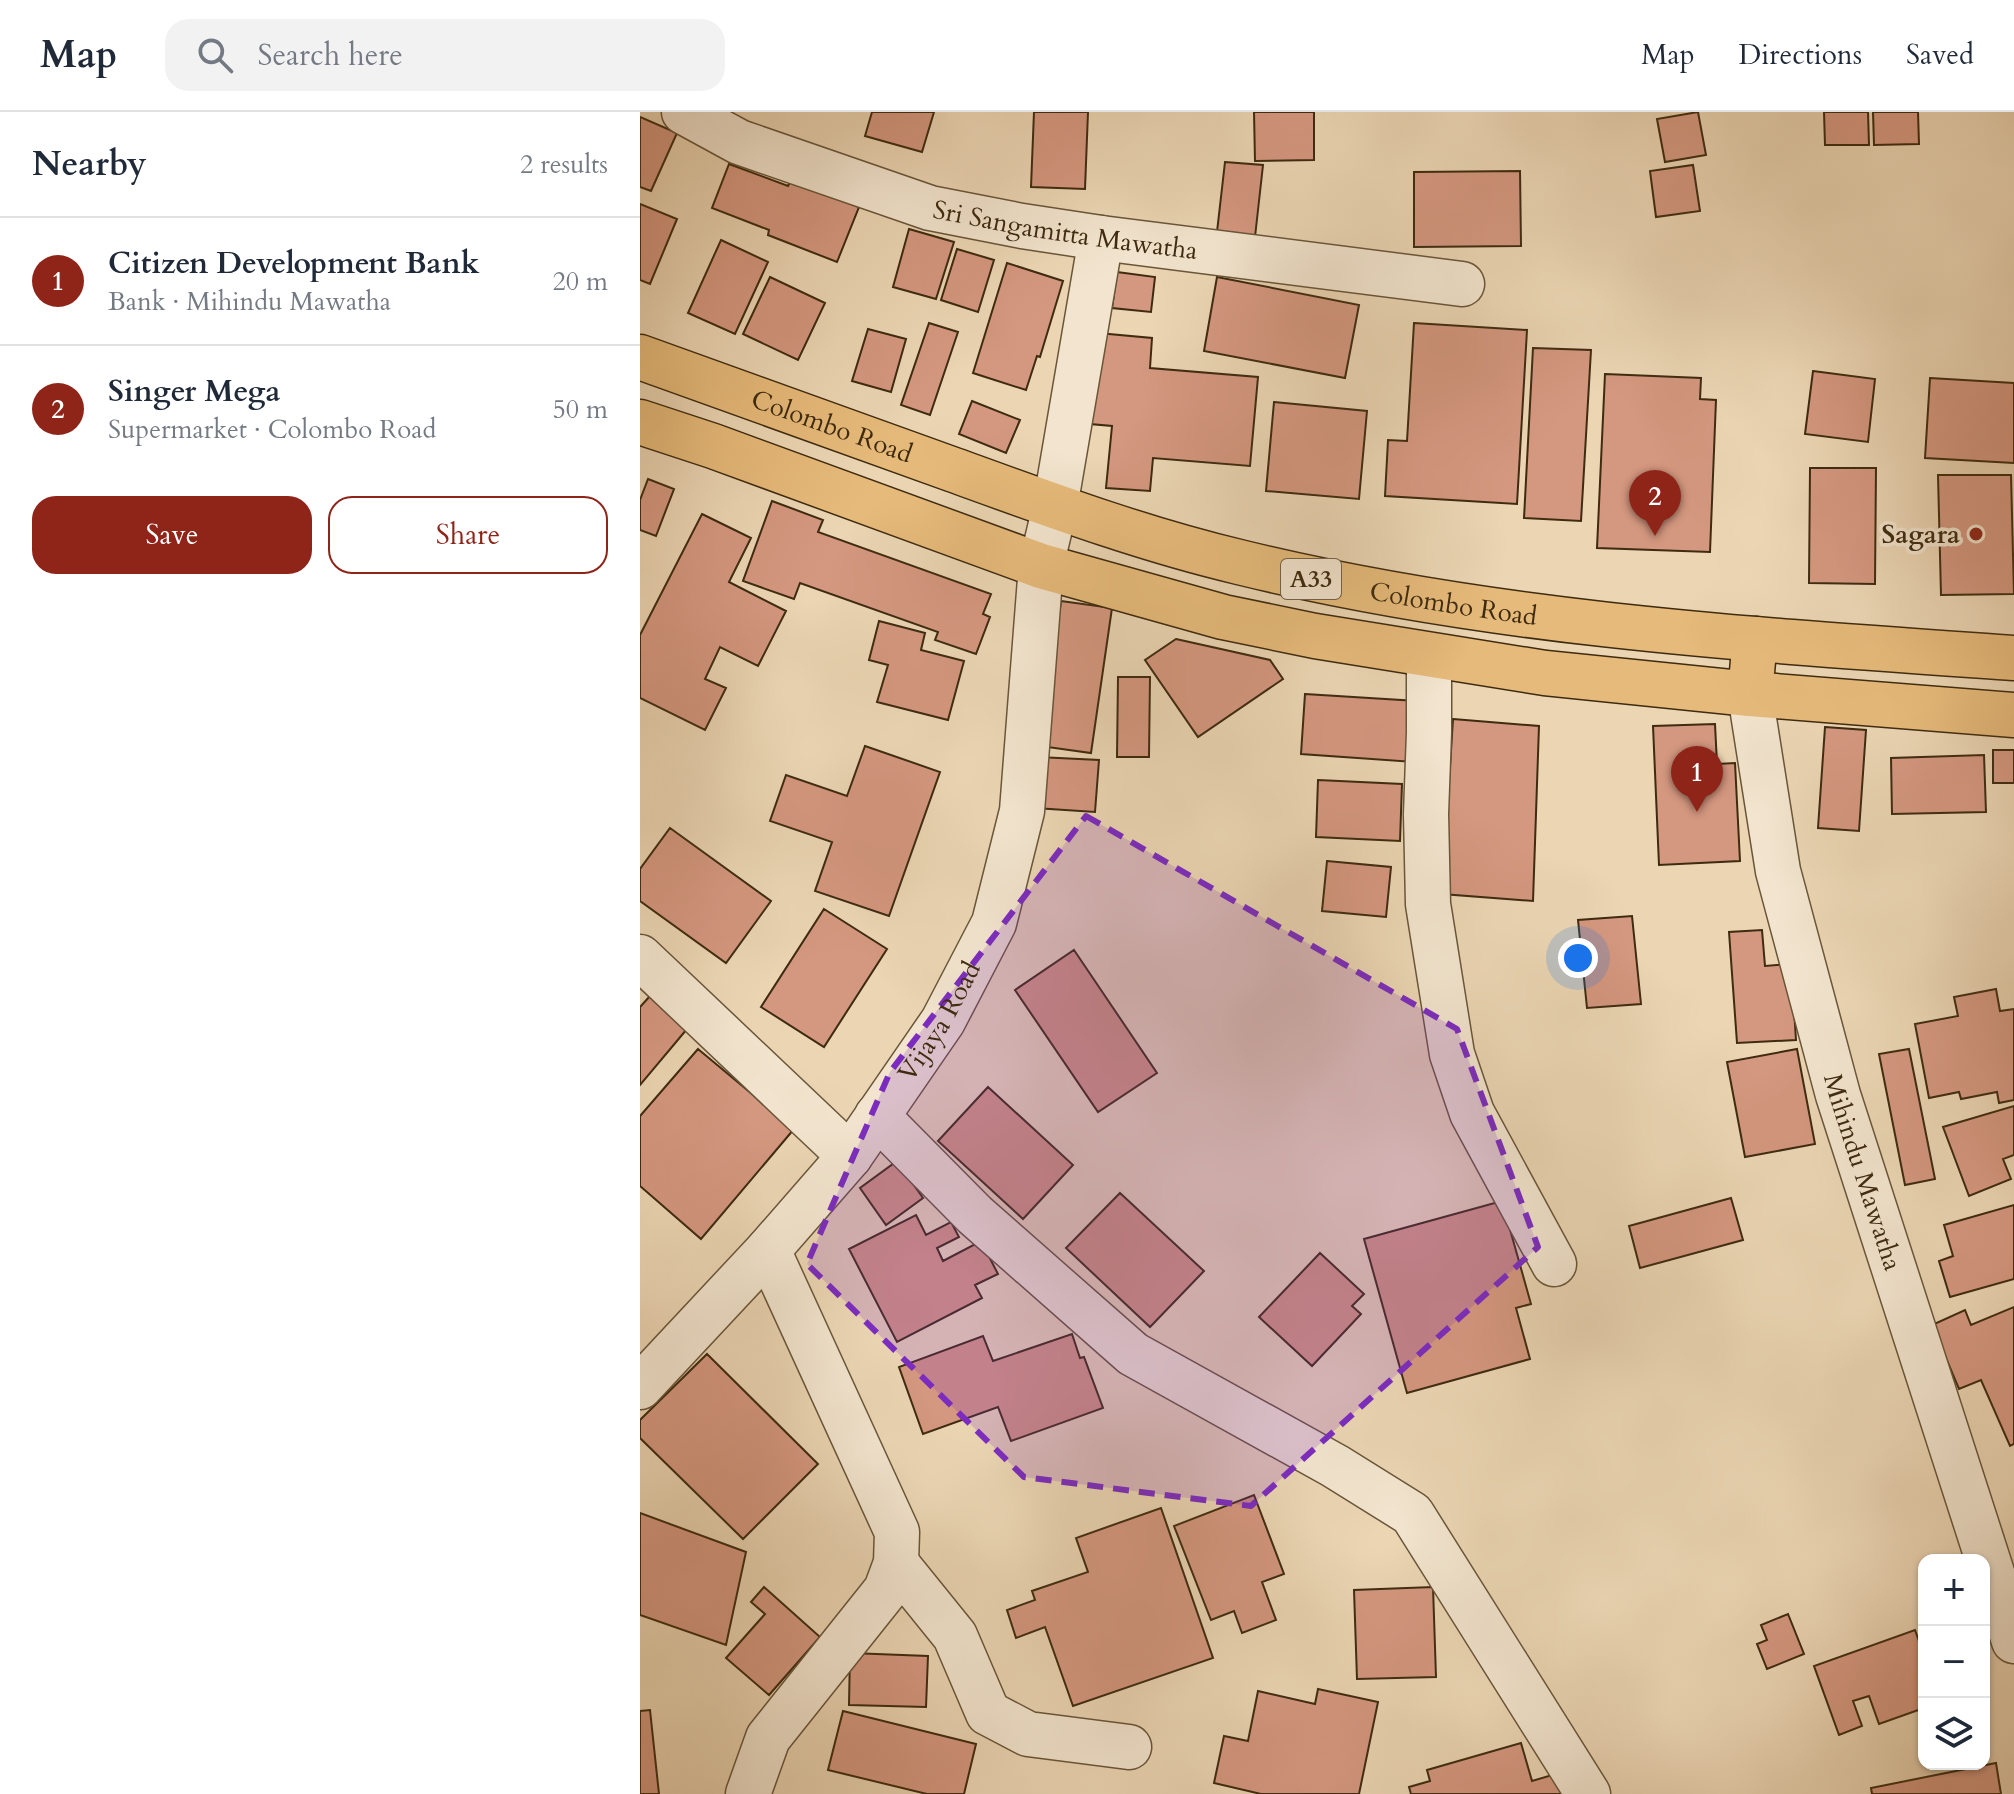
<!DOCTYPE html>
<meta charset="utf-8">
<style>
:root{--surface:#fff;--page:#f2f2f3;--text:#1f2937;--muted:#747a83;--line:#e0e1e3;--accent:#8f2418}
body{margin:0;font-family:Cardo,serif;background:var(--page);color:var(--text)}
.controls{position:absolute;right:24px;bottom:24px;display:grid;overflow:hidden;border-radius:16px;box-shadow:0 2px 6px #0004}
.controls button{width:72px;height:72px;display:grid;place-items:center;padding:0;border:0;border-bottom:2px solid var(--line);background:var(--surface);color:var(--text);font:40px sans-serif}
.you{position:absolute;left:938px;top:846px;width:28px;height:28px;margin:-20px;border:6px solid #fff;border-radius:50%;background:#1a73e8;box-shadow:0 0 0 12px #1a73e833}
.badge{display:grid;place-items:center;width:52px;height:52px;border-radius:50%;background:var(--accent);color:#fff;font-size:26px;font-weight:700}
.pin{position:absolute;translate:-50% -66px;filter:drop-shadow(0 2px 4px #0008)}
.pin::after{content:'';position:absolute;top:42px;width:28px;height:24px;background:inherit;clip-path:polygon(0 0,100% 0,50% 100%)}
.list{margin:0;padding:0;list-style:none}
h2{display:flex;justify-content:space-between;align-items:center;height:104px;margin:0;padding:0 32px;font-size:34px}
h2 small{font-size:26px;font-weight:400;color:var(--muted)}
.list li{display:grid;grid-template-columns:52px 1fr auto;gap:24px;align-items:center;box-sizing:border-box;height:128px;padding:0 32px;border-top:2px solid var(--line)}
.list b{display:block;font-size:30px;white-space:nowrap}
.list p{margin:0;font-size:26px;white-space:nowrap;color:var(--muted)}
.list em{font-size:26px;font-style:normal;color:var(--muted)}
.actions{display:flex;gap:16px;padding:24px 32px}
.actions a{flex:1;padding:18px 0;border:2px solid var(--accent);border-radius:24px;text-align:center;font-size:28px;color:var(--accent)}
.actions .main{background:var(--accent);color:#fff}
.icon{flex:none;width:44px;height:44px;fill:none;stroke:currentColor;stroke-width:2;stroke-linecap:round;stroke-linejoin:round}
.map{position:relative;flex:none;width:1374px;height:1682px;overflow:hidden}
header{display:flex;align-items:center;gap:48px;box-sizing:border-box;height:112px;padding:0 40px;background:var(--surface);border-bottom:2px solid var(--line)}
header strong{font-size:38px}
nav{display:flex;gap:44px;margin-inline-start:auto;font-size:28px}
.search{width:560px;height:72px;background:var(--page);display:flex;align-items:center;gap:20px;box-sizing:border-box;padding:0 28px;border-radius:24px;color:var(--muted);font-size:30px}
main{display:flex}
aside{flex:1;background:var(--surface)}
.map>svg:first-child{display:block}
.building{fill:#d4977f;stroke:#3e2b10;stroke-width:2}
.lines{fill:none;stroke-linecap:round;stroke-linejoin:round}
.minor-casing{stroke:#695639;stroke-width:47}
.major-casing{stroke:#3e2b10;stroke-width:47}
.highway-casing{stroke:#3e2b10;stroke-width:47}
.minor{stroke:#f2e4ce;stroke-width:44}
.major{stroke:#e6ba7a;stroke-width:44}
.highway{stroke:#e6ba7a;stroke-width:44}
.marked{fill:#7b2cbf;fill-opacity:0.2;stroke:#7b2cbf;stroke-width:6;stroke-dasharray:16 10;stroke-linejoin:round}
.poi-dot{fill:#8f2418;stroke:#f2e4ce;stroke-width:3}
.labels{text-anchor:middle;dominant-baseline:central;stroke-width:7;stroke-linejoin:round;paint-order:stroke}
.shield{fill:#f2e4ce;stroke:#746249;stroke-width:2}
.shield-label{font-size:24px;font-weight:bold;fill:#3e2b10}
.street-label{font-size:26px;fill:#3e2b10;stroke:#f2e4ce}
.poi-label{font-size:26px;font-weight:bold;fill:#3e2b10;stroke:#f2e4ce;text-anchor:end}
</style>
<header>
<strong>Map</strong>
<div class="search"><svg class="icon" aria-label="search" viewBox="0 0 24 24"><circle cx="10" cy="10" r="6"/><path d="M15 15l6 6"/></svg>Search here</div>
<nav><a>Map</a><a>Directions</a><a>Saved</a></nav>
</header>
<main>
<aside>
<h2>Nearby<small>2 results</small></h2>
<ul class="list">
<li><span class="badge">1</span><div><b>Citizen Development Bank</b><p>Bank · Mihindu Mawatha</p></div><em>20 m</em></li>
<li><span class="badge">2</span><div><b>Singer Mega</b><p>Supermarket · Colombo Road</p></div><em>50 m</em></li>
</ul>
<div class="actions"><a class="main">Save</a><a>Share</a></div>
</aside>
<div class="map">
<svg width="1374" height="1682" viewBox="0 0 1374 1682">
<rect width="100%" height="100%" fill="#ebd5b3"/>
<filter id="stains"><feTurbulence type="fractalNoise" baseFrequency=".0025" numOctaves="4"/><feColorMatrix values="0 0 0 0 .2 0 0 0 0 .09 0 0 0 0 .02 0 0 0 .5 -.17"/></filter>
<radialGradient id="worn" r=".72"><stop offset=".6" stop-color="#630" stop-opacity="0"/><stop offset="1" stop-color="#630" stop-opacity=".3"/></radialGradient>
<!-- building -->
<path class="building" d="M 232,0 L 294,0 L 282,40 L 225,24 Z
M 394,0 L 448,0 L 445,77 L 391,75 Z
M 614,0 L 674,0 L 674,48 L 615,49 Z
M 1058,0 L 1066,43 L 1025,50 L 1017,7 Z
M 1184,0 L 1228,0 L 1229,33 L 1185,33 Z
M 1233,0 L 1278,0 L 1279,32 L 1234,33 Z
M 0,5 L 37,21 L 11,79 L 0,75 Z
M 585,50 L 623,53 L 615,125 L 577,120 Z
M 89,52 L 148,74 L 151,68 L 219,95 L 197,150 L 128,123 L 129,118 L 72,96 Z
M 1053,53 L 1060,99 L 1016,105 L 1010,59 Z
M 880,59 L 881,134 L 774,135 L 774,60 Z
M 0,92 L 37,107 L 10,172 L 0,168 Z
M 269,117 L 314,130 L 296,187 L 253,175 Z
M 81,128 L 128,150 L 95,222 L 48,201 Z
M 317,137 L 354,148 L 338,200 L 301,188 Z
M 367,151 L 423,169 L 400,245 L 397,244 L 386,278 L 333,261 Z
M 477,160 L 515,165 L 511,200 L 472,196 Z
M 130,165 L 185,191 L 158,248 L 103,222 Z
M 577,165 L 719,193 L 705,266 L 564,239 Z
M 289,211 L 318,220 L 290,303 L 261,293 Z
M 774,211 L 887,218 L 877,392 L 745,384 L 748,328 L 767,329 Z
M 228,217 L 266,227 L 251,280 L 212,269 Z
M 458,221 L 512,226 L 510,256 L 618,265 L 610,354 L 513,346 L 510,379 L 466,376 L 472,314 L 450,312 Z
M 893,236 L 951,238 L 941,409 L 884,406 Z
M 1173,259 L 1235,267 L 1228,330 L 1165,322 Z
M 965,262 L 1061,266 L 1060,287 L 1076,288 L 1070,440 L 957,436 Z
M 1290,266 L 1374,271 L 1374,351 L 1285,346 Z
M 332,289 L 380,308 L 366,341 L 319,322 Z
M 634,290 L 727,299 L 719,387 L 626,379 Z
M 1170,356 L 1236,356 L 1235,472 L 1169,471 Z
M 1298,363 L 1371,363 L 1374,482 L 1301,483 Z
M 8,367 L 34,377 L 16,424 L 0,418 L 0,388 Z
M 132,389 L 183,408 L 178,420 L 351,482 L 343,502 L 350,505 L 336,542 L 295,528 L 298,520 L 160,471 L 154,487 L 103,469 Z
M 62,402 L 111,426 L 89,470 L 146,499 L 118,554 L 80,535 L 65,567 L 86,576 L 65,618 L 0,586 L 0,523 Z
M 421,489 L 472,496 L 451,641 L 400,634 Z
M 239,509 L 285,521 L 281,538 L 324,549 L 308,608 L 237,590 L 248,553 L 229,548 Z
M 536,527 L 630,548 L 643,567 L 558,625 L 505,548 Z
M 478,565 L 510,565 L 509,645 L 477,645 Z
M 665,582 L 777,589 L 774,650 L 661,642 Z
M 813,607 L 899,614 L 893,789 L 802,782 Z
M 1075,612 L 1077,652 L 1095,651 L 1100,749 L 1019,753 L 1013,614 Z
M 1185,615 L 1226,618 L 1219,719 L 1178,716 Z
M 225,634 L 300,660 L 249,804 L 175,779 L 192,730 L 130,709 L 146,663 L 207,684 Z
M 1353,638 L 1374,638 L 1374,671 L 1353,671 Z
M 1344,643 L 1346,700 L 1252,702 L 1251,646 Z
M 398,645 L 459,648 L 455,700 L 395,696 Z
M 678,668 L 762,672 L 760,729 L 676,725 Z
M 30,716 L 131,789 L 86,851 L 0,789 L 0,757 Z
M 687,749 L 751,755 L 746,805 L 682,799 Z
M 184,797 L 247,837 L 184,935 L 121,895 Z
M 992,804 L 1001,892 L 947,896 L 938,808 Z
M 1122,818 L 1125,854 L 1151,852 L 1156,928 L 1097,931 L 1089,820 Z
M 434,838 L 517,961 L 458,1000 L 375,878 Z
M 1356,877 L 1360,899 L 1374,897 L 1374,988 L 1359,991 L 1357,980 L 1321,987 L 1319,980 L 1289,986 L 1275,912 L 1318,904 L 1314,885 Z
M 10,884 L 47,917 L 0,973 L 0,895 Z
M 58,937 L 154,1017 L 61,1127 L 0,1074 L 0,1004 Z
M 1157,937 L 1175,1032 L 1105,1045 L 1087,950 Z
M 1269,937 L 1295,1067 L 1265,1073 L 1239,942 Z
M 348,975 L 433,1053 L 383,1107 L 298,1029 Z
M 1374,994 L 1374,1043 L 1363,1047 L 1371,1067 L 1329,1084 L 1303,1015 Z
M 257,1049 L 283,1086 L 246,1113 L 220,1076 Z
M 480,1081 L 564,1159 L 510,1215 L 426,1136 Z
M 1091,1086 L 1103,1128 L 1000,1156 L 989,1114 Z
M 862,1089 L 891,1192 L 876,1196 L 890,1247 L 767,1281 L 724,1127 Z
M 1374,1093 L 1374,1167 L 1310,1185 L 1299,1149 L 1313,1144 L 1304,1113 Z
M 276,1103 L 286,1123 L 311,1110 L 319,1125 L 297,1136 L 303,1149 L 341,1129 L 358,1162 L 335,1173 L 342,1186 L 257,1230 L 209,1137 Z
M 680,1141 L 724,1182 L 712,1194 L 721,1202 L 672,1254 L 619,1205 Z
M 1374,1195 L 1374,1332 L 1370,1334 L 1341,1268 L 1319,1277 L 1292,1213 L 1325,1198 L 1331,1213 Z
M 432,1222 L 440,1246 L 444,1245 L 463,1296 L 371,1329 L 358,1295 L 283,1322 L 259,1255 L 343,1224 L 353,1249 Z
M 67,1242 L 178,1352 L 103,1427 L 0,1326 L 0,1308 Z
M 614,1383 L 644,1462 L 622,1470 L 636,1508 L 602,1521 L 594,1499 L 571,1508 L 534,1414 Z
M 521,1396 L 573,1546 L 433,1594 L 405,1515 L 376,1526 L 367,1498 L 395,1488 L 392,1479 L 448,1460 L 436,1426 Z
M 0,1401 L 106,1440 L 86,1533 L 0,1503 Z
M 124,1475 L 180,1525 L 129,1583 L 86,1546 L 125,1502 L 111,1490 Z
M 793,1475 L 796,1565 L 717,1567 L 714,1478 Z
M 1148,1502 L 1164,1542 L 1127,1557 L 1117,1532 L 1127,1528 L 1121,1513 Z
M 1275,1518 L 1284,1543 L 1284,1596 L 1239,1612 L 1229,1584 L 1213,1589 L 1222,1614 L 1199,1623 L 1174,1554 Z
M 210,1541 L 288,1544 L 286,1595 L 209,1593 Z
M 678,1577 L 738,1590 L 719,1682 L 621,1682 L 574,1671 L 584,1624 L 608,1629 L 618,1579 L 675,1592 Z
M 10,1598 L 19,1682 L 0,1682 L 0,1599 Z
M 203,1599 L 336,1632 L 324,1682 L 287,1682 L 188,1658 Z
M 881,1631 L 892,1669 L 919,1661 L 926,1682 L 771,1682 L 769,1675 L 790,1669 L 787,1658 Z
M 1356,1651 L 1361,1682 L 1232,1682 L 1231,1676 Z"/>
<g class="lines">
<!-- minor casing -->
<g class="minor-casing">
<g id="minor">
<path id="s1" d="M 44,0 L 99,30 L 290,96 L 382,114 L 461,126 L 822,172"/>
<path d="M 789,544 L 789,620 L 786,702 L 788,792 L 812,942 L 832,1001 L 914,1152"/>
<path id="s2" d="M 1110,582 L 1138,759 L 1198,983 L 1374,1529"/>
<path d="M 0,845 L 210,1044"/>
<path d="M 237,1004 L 335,1103 L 493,1242 L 695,1354 L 772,1402 L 948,1682"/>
<path id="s3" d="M 0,1275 L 128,1138 L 210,1044 L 303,909 L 354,811 L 382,699 L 401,454 L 415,395 L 461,126"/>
<path d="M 256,1451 L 315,1524 L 348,1601 L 388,1622 L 489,1635"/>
<path d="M 108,1682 L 128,1626 L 246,1478 L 256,1451 L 257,1420 L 128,1138"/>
</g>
</g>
<!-- major casing -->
<g class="major-casing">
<path id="major" d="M 1110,582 L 1115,527"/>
</g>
<!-- highway casing -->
<g class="highway-casing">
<g id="highway">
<path id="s4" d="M 0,245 C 105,283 210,320 314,358 C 408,392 502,427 599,450 C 852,512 1115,528 1374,546"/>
<path d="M 0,310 L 73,334 L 401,454 L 583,505 L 675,524 L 905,561 L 1110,582 L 1374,603"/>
</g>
</g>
<!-- minor -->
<use href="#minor" class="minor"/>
<!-- major -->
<use href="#major" class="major"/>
<!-- highway -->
<use href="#highway" class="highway"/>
</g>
<!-- marked area -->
<path class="marked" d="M 446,704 L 817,917 L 898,1135 L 611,1394 L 384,1365 L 167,1152 L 250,960 Z"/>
<!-- markers -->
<circle class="poi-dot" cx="1336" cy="422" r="8"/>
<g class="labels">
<!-- shield labels -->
<rect class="shield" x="641" y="447" width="60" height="40" rx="6"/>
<g class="shield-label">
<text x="671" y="467">A33</text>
</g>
<!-- street labels -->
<g class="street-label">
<text stroke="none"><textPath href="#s1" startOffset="402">Sri Sangamitta Mawatha</textPath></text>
<text stroke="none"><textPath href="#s4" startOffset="204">Colombo Road</textPath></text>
<text stroke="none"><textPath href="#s4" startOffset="852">Colombo Road</textPath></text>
<text stroke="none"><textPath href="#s3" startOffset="474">Vijaya Road</textPath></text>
<text stroke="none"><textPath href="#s2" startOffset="492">Mihindu Mawatha</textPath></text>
</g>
<!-- poi labels -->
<g class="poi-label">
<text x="1320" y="422">Sagara</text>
</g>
</g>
<rect width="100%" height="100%" filter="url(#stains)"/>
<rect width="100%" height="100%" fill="url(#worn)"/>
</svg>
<div class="controls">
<button>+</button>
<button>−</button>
<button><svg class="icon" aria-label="layers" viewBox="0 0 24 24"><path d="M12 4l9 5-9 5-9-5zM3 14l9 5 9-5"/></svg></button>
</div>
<div class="you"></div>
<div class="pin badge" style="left:1057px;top:700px">1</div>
<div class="pin badge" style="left:1015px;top:424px">2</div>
</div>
</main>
